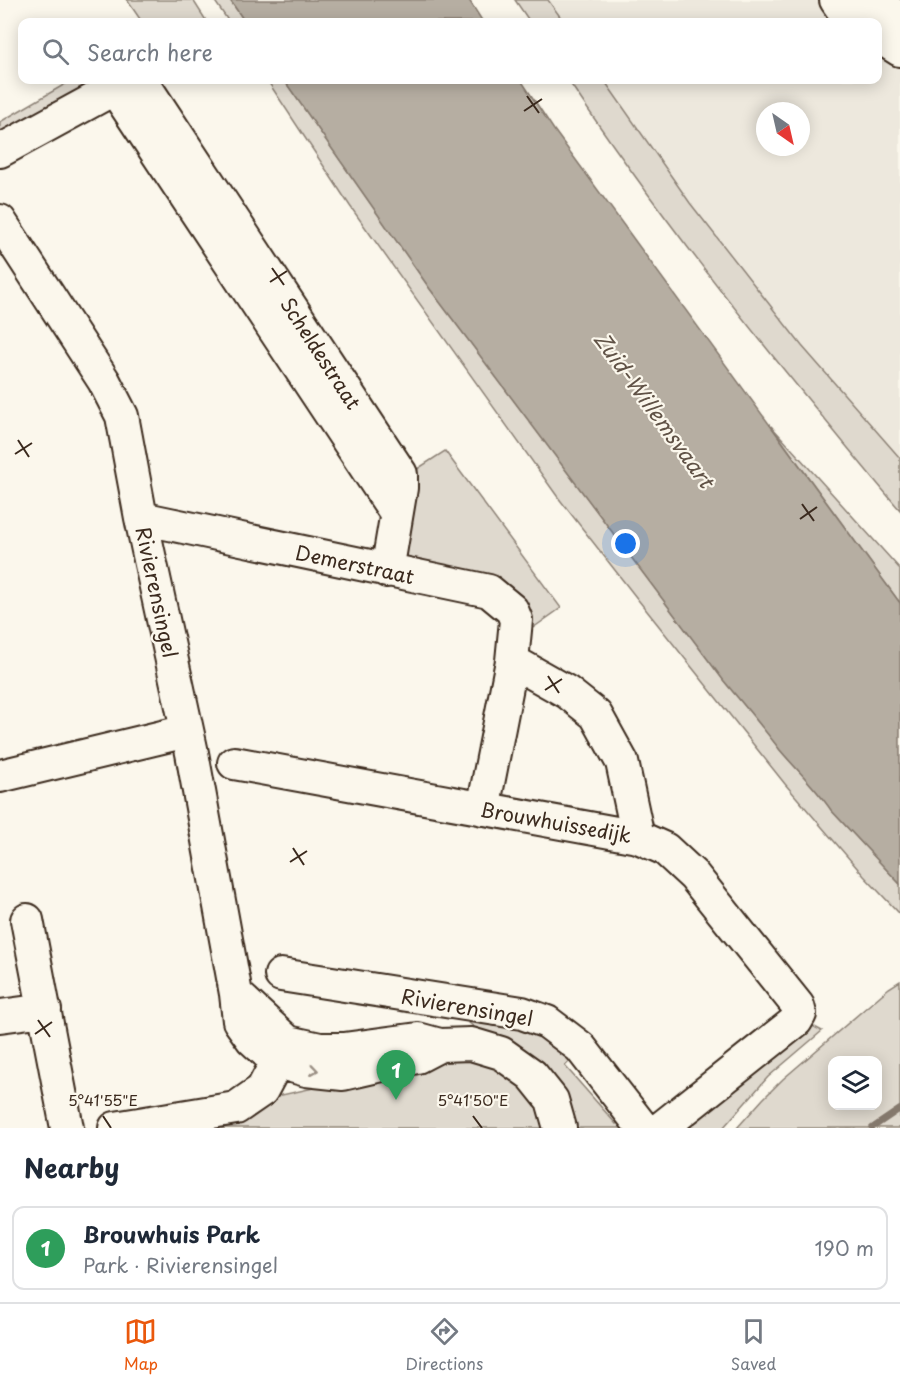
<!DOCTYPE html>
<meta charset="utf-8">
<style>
:root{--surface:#fff;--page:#f2f2f3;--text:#1f2937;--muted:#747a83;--line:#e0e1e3;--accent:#ea580c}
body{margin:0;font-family:"Playpen Sans",sans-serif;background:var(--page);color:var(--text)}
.controls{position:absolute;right:18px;bottom:18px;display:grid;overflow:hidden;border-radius:12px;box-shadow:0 3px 15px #0003}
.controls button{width:54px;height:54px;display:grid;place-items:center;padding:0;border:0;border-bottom:2px solid var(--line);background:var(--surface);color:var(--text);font:30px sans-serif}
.compass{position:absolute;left:756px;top:102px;width:54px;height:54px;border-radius:50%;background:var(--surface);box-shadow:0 3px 15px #0003;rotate:146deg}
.you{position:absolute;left:626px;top:544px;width:21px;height:21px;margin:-15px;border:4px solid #fff;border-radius:50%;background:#1a73e8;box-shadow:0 0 0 9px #1a73e833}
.badge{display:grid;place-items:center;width:39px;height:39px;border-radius:50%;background:var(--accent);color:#fff;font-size:20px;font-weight:700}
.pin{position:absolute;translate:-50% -50px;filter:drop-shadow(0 2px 3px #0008)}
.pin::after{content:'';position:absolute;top:32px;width:21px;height:18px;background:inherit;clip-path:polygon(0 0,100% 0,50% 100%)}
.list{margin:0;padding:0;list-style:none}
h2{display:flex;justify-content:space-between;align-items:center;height:78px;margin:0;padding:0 24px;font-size:26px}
h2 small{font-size:20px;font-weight:400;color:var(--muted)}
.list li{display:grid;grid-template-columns:39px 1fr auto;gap:18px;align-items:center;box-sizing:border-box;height:84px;margin:0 12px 12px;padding:0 12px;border:2px solid var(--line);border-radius:12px}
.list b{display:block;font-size:22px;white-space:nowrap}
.list p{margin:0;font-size:20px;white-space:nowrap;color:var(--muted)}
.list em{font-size:20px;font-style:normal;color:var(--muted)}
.icon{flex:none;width:33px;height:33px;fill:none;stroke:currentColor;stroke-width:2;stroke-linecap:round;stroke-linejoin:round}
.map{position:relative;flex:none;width:900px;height:1128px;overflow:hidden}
.search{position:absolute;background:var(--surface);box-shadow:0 3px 15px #0003;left:18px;right:18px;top:18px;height:66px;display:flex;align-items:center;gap:15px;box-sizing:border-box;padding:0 21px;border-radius:12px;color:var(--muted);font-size:22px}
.sheet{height:174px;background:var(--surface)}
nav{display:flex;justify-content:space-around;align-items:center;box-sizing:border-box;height:84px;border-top:2px solid var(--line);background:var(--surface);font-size:16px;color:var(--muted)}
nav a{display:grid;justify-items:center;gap:3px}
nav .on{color:var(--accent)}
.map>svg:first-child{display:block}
.built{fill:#ede8dd;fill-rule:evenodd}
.green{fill:#dfd9ce;stroke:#8d8276;stroke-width:1.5;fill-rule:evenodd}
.water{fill:#b6aea2;stroke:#85796d;stroke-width:1.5}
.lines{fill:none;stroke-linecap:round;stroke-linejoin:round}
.stream{stroke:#85796d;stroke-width:6}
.minor-casing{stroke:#3b2a1e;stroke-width:36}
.minor{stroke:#fbf7ec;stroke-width:32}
.oneway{stroke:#9b9085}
.ticks{fill:none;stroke:#3b2a1e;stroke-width:2}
.labels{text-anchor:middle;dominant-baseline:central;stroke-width:4.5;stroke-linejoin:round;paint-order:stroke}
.street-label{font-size:20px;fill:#3b2a1e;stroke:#fbf7ec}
.water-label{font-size:21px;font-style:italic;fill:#605246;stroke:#fbf7ec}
.ticks-label{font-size:15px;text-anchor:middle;fill:#3b2a1e;stroke:#fbf7ec;stroke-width:4.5;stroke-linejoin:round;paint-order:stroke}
</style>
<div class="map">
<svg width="900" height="1128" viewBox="0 0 900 1128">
<rect width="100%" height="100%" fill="#fbf7ec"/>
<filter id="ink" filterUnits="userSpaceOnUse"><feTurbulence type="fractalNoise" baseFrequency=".0167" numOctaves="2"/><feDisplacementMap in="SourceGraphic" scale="12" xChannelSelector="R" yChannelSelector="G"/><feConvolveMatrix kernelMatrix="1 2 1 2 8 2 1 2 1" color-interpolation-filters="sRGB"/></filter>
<g filter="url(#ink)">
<!-- built -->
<path class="built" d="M 545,0 L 900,0 L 900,466 L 687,210 L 599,80 L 878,80 L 878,22 L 561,22 ZM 765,111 L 801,111 L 801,147 L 765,147 Z"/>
<!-- green -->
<path class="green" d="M 127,0 L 193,0 L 207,22 L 142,22 Z
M 214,0 L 230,0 L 245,22 L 229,22 Z
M 515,0 L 548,0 L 564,22 L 530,22 Z
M 72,80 L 113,80 L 0,145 L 0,122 Z
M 267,80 L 284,80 L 430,289 L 724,681 C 743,704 762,726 780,750 C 797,770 816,788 831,810 L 900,884 L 900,914 L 864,876 L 785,784 L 639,601 L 557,496 L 350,206 Z
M 568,80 L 604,80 L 690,203 L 802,346 L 900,458 L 900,510 C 865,470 832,428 798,387 C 717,288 639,186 568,80 Z
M 771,426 L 900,569 L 900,603 Z
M 445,451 L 561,608 L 530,630 L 396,562 L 411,473 Z
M 900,981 L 900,1128 L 737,1128 L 763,1099 L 783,1079 L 889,988 ZM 832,1060 L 878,1060 L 878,1106 L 832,1106 Z
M 467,1020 L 540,1032 L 576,1055 L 565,1066 L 616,1124 L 627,1116 L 632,1128 L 576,1128 L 571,1110 L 550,1072 L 522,1047 L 491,1033 L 477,1029 L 469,1023 Z
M 807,1023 L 822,1031 L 768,1077 L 723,1128 L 675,1128 Z
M 457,1056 L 516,1072 L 548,1128 L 134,1128 Z"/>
<!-- water -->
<path class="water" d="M 230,0 L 469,0 L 483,22 L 245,22 Z
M 284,80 L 521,80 L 554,130 L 900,603 L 900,884 L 831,810 C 816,788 797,770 780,750 C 762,726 743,704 724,681 L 430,289 Z"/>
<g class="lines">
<!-- stream -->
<path class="stream" d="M 872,1128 L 900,1109"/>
<!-- minor casing -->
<g class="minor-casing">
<path id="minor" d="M 836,0 L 843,10 L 857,22
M 868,0 L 900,18
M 878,36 L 900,50
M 141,80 L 401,474 L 401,488 L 387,571
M 114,88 L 396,513
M 0,151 L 130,80
M 0,221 L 104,381 L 122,416 L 141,518 L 192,753 L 236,994 L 239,1021 L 252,1039 L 277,1062 L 306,1070 L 343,1074 L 417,1057 L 440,1045
M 141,518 L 489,591 L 512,610 L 516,620 L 512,661 L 483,809
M 512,661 L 567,692 L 596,715 L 622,762 L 638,837
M 234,763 L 638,837 L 665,849 L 694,876 L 798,1006 L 800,1014 L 796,1021 L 661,1128
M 0,776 L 187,731
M 27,920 L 67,1128
M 281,975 L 522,1013 L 547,1022 L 580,1047 L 643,1128
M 236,994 L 288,1042 L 320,1049 L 344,1049 L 418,1039 L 440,1045 L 471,1044 L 501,1053 L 532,1075 L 552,1100 L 560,1128
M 0,1016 L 45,1010
M 115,1128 L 236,1108 L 262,1090 L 286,1045"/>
</g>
<!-- minor -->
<use href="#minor" class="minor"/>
</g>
<!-- one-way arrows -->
<defs><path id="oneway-chevron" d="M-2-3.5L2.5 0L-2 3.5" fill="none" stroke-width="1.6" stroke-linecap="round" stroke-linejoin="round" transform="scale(1.5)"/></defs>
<use class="oneway" href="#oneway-chevron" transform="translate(314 1070) rotate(8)"/>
</g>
<!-- ticks -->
<path class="ticks" d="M 527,96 L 539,113M 524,111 L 542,99M 272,268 L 284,285M 270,282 L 287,271M 18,440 L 29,457M 15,454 L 32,443M 802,504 L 814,521M 800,519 L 817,507M 548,676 L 559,693M 545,690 L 562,679M 293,848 L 304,865M 290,862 L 307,851M 38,1020 L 50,1037M 35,1034 L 52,1022M 103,1116 L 111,1128M 473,1116 L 482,1128"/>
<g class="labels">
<!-- street labels -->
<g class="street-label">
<text transform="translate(321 353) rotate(57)">Scheldestraat</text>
<text transform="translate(355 564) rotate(12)">Demerstraat</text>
<text transform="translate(157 592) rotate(78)">Rivierensingel</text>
<text transform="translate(556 822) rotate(10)">Brouwhuissedijk</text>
<text transform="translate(467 1007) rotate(10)">Rivierensingel</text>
</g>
<!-- water labels -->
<g class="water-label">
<text transform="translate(655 409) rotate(54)">Zuid-Willemsvaart</text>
</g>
</g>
<g class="ticks-label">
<text x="103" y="1106">5°41'55"E</text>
<text x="473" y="1106">5°41'50"E</text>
</g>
</svg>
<div class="controls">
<button><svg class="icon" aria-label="layers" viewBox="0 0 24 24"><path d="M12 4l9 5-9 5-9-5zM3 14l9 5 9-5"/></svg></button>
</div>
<svg class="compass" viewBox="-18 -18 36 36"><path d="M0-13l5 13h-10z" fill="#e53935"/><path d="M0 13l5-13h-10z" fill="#747a83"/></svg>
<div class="you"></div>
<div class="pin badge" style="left:396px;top:1100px;background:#2e9e5b">1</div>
<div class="search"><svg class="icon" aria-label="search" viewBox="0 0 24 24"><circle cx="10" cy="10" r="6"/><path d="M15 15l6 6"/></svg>Search here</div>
</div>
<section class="sheet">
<h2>Nearby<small></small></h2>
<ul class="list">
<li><span class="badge" style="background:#2e9e5b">1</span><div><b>Brouwhuis Park</b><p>Park · Rivierensingel</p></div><em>190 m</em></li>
</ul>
</section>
<nav>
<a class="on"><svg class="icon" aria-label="map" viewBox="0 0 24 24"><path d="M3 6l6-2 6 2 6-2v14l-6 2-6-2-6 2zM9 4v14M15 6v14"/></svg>Map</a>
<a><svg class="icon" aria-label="directions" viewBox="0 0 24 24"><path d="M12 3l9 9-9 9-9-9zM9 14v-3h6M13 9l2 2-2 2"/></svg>Directions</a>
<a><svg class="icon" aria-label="saved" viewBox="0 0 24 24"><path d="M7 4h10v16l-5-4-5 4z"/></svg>Saved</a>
</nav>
